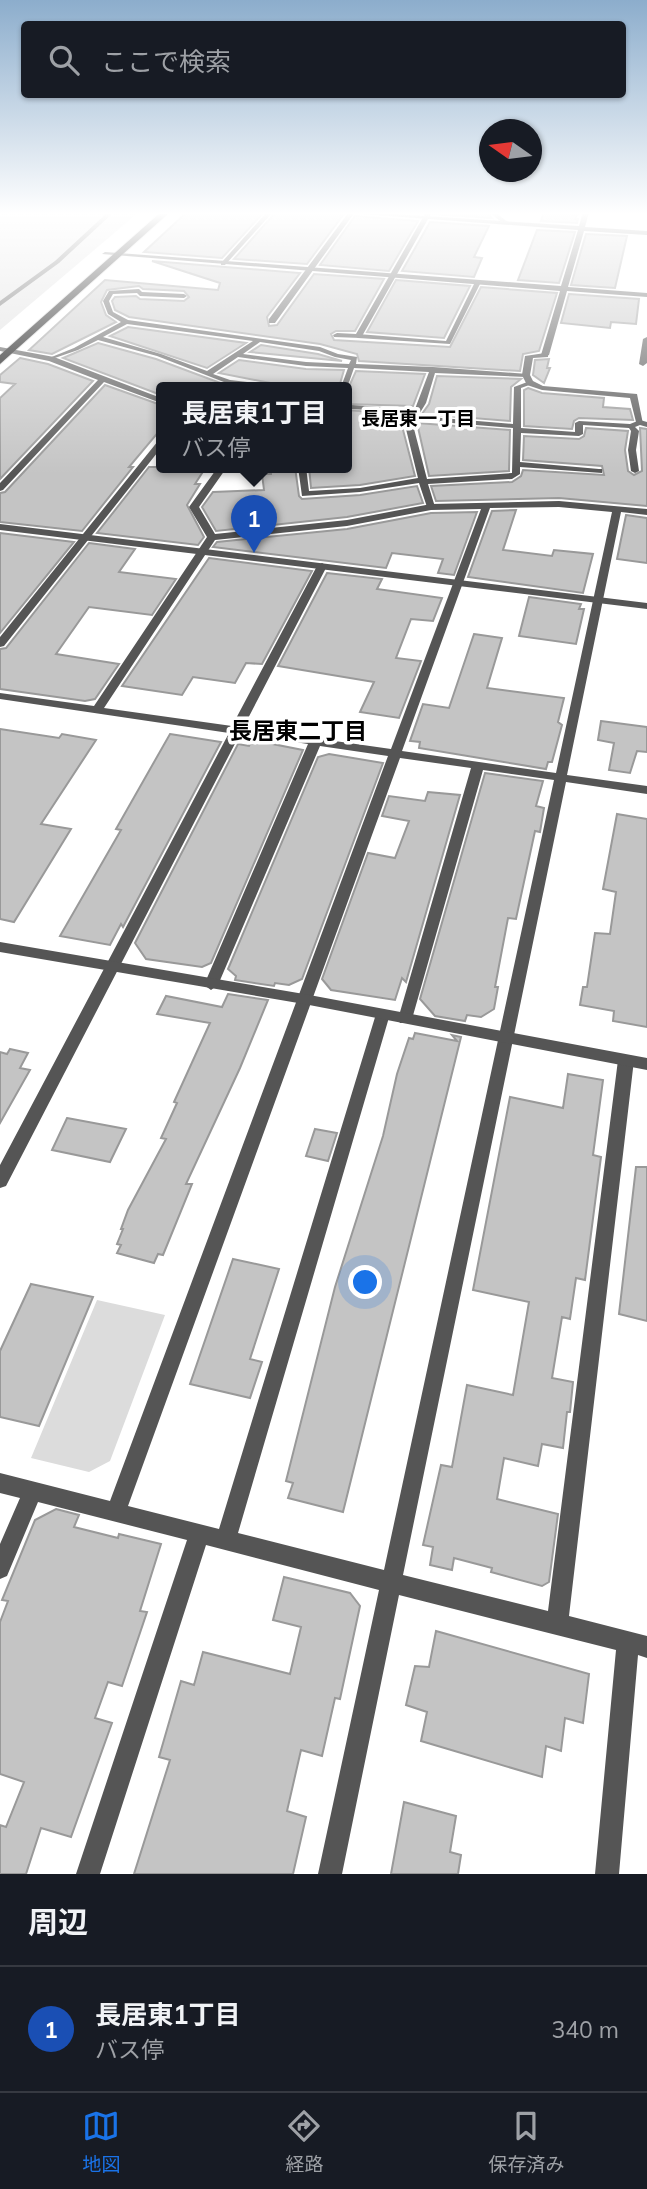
<!DOCTYPE html>
<html lang="ja">
<meta charset="utf-8">
<style>
:root{--surface:#171b24;--page:#242831;--text:#f1f3f6;--muted:#9ea1a6;--line:#363941;--accent:#1a73e8}
body{margin:0;font-family:Mulish,"Noto Sans JP",sans-serif;background:var(--page);color:var(--text)}
.compass{position:absolute;left:479px;top:119px;width:63px;height:63px;border-radius:50%;background:var(--surface);box-shadow:0 2px 5px #0004;rotate:284deg}
.you{position:absolute;left:366px;top:1283px;width:24px;height:24px;margin:-18px;border:5px solid #fff;border-radius:50%;background:#1a73e8;box-shadow:0 0 0 10px #1a73e833}
.badge{display:grid;place-items:center;width:46px;height:46px;border-radius:50%;background:var(--accent);color:#fff;font-size:23px;font-weight:700}
.pin{position:absolute;translate:-50% -58px;filter:drop-shadow(0 2px 4px #0008)}
.pin::after{content:'';position:absolute;top:37px;width:24px;height:21px;background:inherit;clip-path:polygon(0 0,100% 0,50% 100%)}
.popup{position:absolute;left:156px;top:382px;width:196px;height:91px;box-sizing:border-box;display:grid;place-content:center;border-radius:7px;background:var(--surface);filter:drop-shadow(0 2px 5px #0005);font-size:23px;white-space:nowrap;color:var(--muted)}
.popup b{font-size:26px;color:var(--text)}
.popup::after{content:'';position:absolute;left:50%;top:100%;margin-left:-14px;border:14px solid transparent;border-top-color:var(--surface)}
.list{margin:0;padding:0;list-style:none}
h2{display:flex;justify-content:space-between;align-items:center;height:91px;margin:0;padding:0 28px;font-size:30px}
h2 small{font-size:23px;font-weight:400;color:var(--muted)}
.list li{display:grid;grid-template-columns:46px 1fr auto;gap:21px;align-items:center;box-sizing:border-box;height:126px;padding:0 28px;border-top:2px solid var(--line)}
.list b{display:block;font-size:26px;white-space:nowrap}
.list p{margin:0;font-size:23px;white-space:nowrap;color:var(--muted)}
.list em{font-size:23px;font-style:normal;color:var(--muted)}
.icon{flex:none;width:38px;height:38px;fill:none;stroke:currentColor;stroke-width:2;stroke-linecap:round;stroke-linejoin:round}
.map{position:relative;flex:none;width:647px;height:1874px;overflow:hidden}
.search{position:absolute;background:var(--surface);box-shadow:0 2px 5px #0004;left:21px;right:21px;top:21px;height:77px;display:flex;align-items:center;gap:18px;box-sizing:border-box;padding:0 24px;border-radius:7px;color:var(--muted);font-size:26px}
.sheet{height:217px;background:var(--surface)}
nav{display:flex;justify-content:space-around;align-items:center;box-sizing:border-box;height:98px;border-top:2px solid var(--line);background:var(--surface);font-size:19px;color:var(--muted)}
nav a{display:grid;justify-items:center;gap:4px}
nav .on{color:var(--accent)}
.map>svg:first-child{display:block}
.green{fill:#dcdcdc}
.building{fill:#c4c4c4;stroke:#999;stroke-width:2}
.lines{fill:none;stroke-linecap:round;stroke-linejoin:round}
.trunk-casing{stroke:#dbdbdb;stroke-width:2}
.service{fill:#555;fill-rule:evenodd}
.pedestrian{fill:#555;fill-rule:evenodd}
.minor{fill:#555;fill-rule:evenodd}
.tertiary{fill:#555;fill-rule:evenodd}
.trunk{fill:#000;fill-rule:evenodd}
.labels{text-anchor:middle;dominant-baseline:central;stroke-width:7;stroke-linejoin:round;paint-order:stroke}
.far-neighbourhood-label{font-size:19px;font-weight:bold;fill:#000;stroke:#fff}
.neighbourhood-label{font-size:23px;font-weight:bold;fill:#000;stroke:#fff}
</style>
<div class="map">
<svg width="647" height="1874" viewBox="0 0 647 1874">
<rect width="100%" height="100%" fill="#fff"/>
<!-- green -->
<path class="green" d="M 0,212 L 139,212 L 0,330 Z
M 97,1300 L 165,1315 L 110,1461 L 89,1472 L 31,1458 Z"/>
<!-- building -->
<path class="building" d="M 187,212 L 264,212 L 222,258 L 144,252 Z
M 276,212 L 332,212 L 343,215 L 307,264 L 234,259 Z
M 435,212 L 487,212 L 492,218 L 434,214 Z
M 544,212 L 573,212 L 572,214 L 577,215 L 575,219 L 578,219 L 577,223 L 541,221 Z
M 355,216 L 418,221 L 389,271 L 320,265 Z
M 430,222 L 489,226 L 474,257 L 482,258 L 474,277 L 402,271 Z
M 537,230 L 575,232 L 559,283 L 518,280 Z
M 586,234 L 627,236 L 615,288 L 571,285 Z
M 152,261 L 300,273 L 267,317 L 269,326 L 277,325 L 314,274 L 384,279 L 355,331 L 336,331 L 331,334 L 334,340 L 450,347 L 481,287 L 557,293 L 539,351 L 523,354 L 520,371 L 359,361 L 357,354 L 320,344 L 129,317 L 115,310 L 112,301 L 115,297 L 136,296 L 140,299 L 184,301 L 189,297 L 184,291 L 143,289 L 139,286 L 107,290 L 101,302 L 106,315 L 116,322 L 52,354 L 29,350 L 105,280 L 218,290 L 220,283 Z
M 396,280 L 470,286 L 444,338 L 367,332 Z
M 569,294 L 639,299 L 636,324 L 611,322 L 610,328 L 561,323 Z
M 128,327 L 246,343 L 207,368 L 110,336 Z
M 98,343 L 156,359 L 231,387 L 161,387 L 161,395 L 63,358 Z
M 261,345 L 318,354 L 342,361 L 250,352 Z
M 20,358 L 48,364 L 93,381 L 0,479 L 0,398 L 15,384 L 0,382 L 0,375 Z
M 549,359 L 547,368 L 550,368 L 544,383 L 533,375 L 535,360 Z
M 239,360 L 306,369 L 344,370 L 339,387 L 291,387 L 219,373 Z
M 356,371 L 425,374 L 413,406 L 347,404 L 347,391 Z
M 437,376 L 521,379 L 511,387 L 510,421 L 422,414 L 429,404 Z
M 105,385 L 161,405 L 161,429 L 129,467 L 133,467 L 82,531 L 0,522 L 0,493 L 5,492 Z
M 528,388 L 542,393 L 604,398 L 603,407 L 630,409 L 633,420 L 579,418 L 574,421 L 572,429 L 524,426 L 524,390 Z
M 347,410 L 408,415 L 402,426 L 415,476 L 360,485 L 311,488 L 309,467 L 347,467 Z
M 417,423 L 510,430 L 509,471 L 429,476 Z
M 586,428 L 628,431 L 625,450 L 628,471 L 634,475 L 642,471 L 640,428 L 647,429 L 647,506 L 559,498 L 436,501 L 431,486 L 512,482 L 521,476 L 523,470 L 604,475 L 602,466 L 523,460 L 524,436 L 579,439 L 584,436 Z
M 149,467 L 206,467 L 195,484 L 200,484 L 187,505 L 204,537 L 198,545 L 97,533 Z
M 271,467 L 295,467 L 299,496 L 302,499 L 360,495 L 417,486 L 423,503 L 347,517 L 216,531 L 202,507 L 213,492 L 264,490 L 262,474 L 271,474 Z
M 516,510 L 503,550 L 552,556 L 554,550 L 593,554 L 583,593 L 468,577 L 492,511 Z
M 477,512 L 454,575 L 438,573 L 443,559 L 392,553 L 386,568 L 213,547 L 217,542 L 347,529 L 431,513 Z
M 626,515 L 647,518 L 647,563 L 617,559 Z
M 0,533 L 74,542 L 0,633 Z
M 89,543 L 135,549 L 119,572 L 176,579 L 152,615 L 89,607 L 56,654 L 119,664 L 95,699 L 85,701 L 0,689 L 0,649 L 6,648 Z
M 209,558 L 312,571 L 262,664 L 246,663 L 235,683 L 193,677 L 182,695 L 122,686 Z
M 327,573 L 382,579 L 377,589 L 442,598 L 433,621 L 411,619 L 396,658 L 421,661 L 399,718 L 360,712 L 374,682 L 278,666 Z
M 529,597 L 581,604 L 579,609 L 584,609 L 576,644 L 519,636 Z
M 474,634 L 502,638 L 487,688 L 564,698 L 558,722 L 562,725 L 552,762 L 548,762 L 546,769 L 419,748 L 420,742 L 410,741 L 423,704 L 449,708 Z
M 601,721 L 647,727 L 647,752 L 637,751 L 630,773 L 609,770 L 614,743 L 598,740 Z
M 0,729 L 59,738 L 62,734 L 96,740 L 41,824 L 71,829 L 14,922 L 0,919 Z
M 170,734 L 221,742 L 123,927 L 121,924 L 110,945 L 60,936 L 121,830 L 116,829 Z
M 252,740 L 303,750 L 211,963 L 202,967 L 146,959 L 135,943 L 238,744 L 249,746 Z
M 329,754 L 383,763 L 302,979 L 289,985 L 275,983 L 274,986 L 235,980 L 236,976 L 228,969 L 318,757 Z
M 485,773 L 543,781 L 536,806 L 544,808 L 540,832 L 535,831 L 516,919 L 508,918 L 495,987 L 498,987 L 494,1009 L 481,1017 L 467,1015 L 465,1021 L 435,1016 L 420,999 Z
M 428,792 L 460,795 L 406,982 L 402,978 L 395,1000 L 331,990 L 322,979 L 368,853 L 395,858 L 409,821 L 382,816 L 389,796 L 425,801 Z
M 617,814 L 647,819 L 647,1027 L 613,1021 L 614,1011 L 580,1005 L 583,987 L 587,987 L 595,933 L 610,934 L 616,892 L 603,889 Z
M 228,994 L 268,1000 L 240,1068 L 186,1184 L 192,1184 L 163,1255 L 158,1254 L 154,1263 L 117,1253 L 121,1245 L 117,1244 L 123,1229 L 121,1229 L 128,1210 L 166,1139 L 161,1138 L 177,1103 L 174,1102 L 210,1023 L 157,1014 L 166,996 L 222,1007 Z
M 415,1033 L 457,1041 L 452,1035 L 461,1037 L 343,1512 L 288,1498 L 293,1483 L 286,1481 L 335,1287 L 383,1136 L 397,1074 L 409,1038 L 413,1039 Z
M 10,1049 L 28,1053 L 20,1068 L 30,1070 L 0,1123 L 0,1052 L 7,1054 Z
M 568,1074 L 603,1080 L 593,1155 L 601,1157 L 585,1280 L 576,1278 L 570,1319 L 562,1317 L 552,1378 L 573,1382 L 570,1412 L 567,1412 L 563,1448 L 542,1444 L 538,1466 L 504,1458 L 497,1499 L 558,1514 L 549,1582 L 542,1586 L 491,1572 L 492,1568 L 454,1558 L 452,1570 L 430,1565 L 433,1547 L 423,1545 L 441,1465 L 452,1467 L 467,1385 L 513,1395 L 529,1302 L 473,1290 L 510,1097 L 563,1108 Z
M 67,1118 L 126,1129 L 110,1162 L 52,1150 Z
M 315,1129 L 337,1133 L 328,1161 L 306,1156 Z
M 636,1167 L 647,1167 L 647,1321 L 619,1314 Z
M 233,1259 L 279,1269 L 250,1359 L 262,1362 L 250,1398 L 190,1384 Z
M 31,1284 L 93,1297 L 39,1426 L 0,1417 L 0,1351 Z
M 56,1509 L 79,1515 L 74,1527 L 118,1538 L 119,1534 L 161,1544 L 140,1611 L 147,1612 L 122,1686 L 108,1682 L 95,1718 L 112,1723 L 71,1837 L 41,1828 L 26,1874 L 0,1874 L 0,1825 L 6,1827 L 24,1782 L 0,1774 L 0,1622 L 8,1601 L 2,1600 L 35,1520 Z
M 284,1577 L 350,1593 L 360,1606 L 340,1699 L 335,1698 L 322,1756 L 301,1750 L 287,1811 L 306,1817 L 293,1874 L 134,1874 L 170,1760 L 159,1757 L 181,1681 L 194,1685 L 203,1652 L 290,1674 L 301,1627 L 273,1620 Z
M 436,1631 L 589,1674 L 583,1723 L 565,1718 L 561,1751 L 546,1746 L 542,1777 L 421,1741 L 427,1712 L 406,1705 L 415,1666 L 429,1667 Z
M 404,1802 L 456,1816 L 450,1852 L 461,1855 L 458,1874 L 391,1874 Z"/>
<g class="lines">
<!-- trunk casing -->
<g class="trunk-casing">
<path id="trunk" d="M 161,212 L 170,212 L 0,364 L 0,355 Z"/>
</g>
<!-- service -->
<path class="service" d="M 489,212 L 495,212 L 509,223 L 504,224 Z
M 478,280 L 481,282 L 450,344 L 358,338 L 355,336 L 358,334 L 446,341 L 475,282 Z
M 139,289 L 142,292 L 184,294 L 187,296 L 184,298 L 140,296 L 137,293 L 113,294 L 109,301 L 113,312 L 128,320 L 320,347 L 338,354 L 357,357 L 356,364 L 433,367 L 528,374 L 529,375 L 526,377 L 435,373 L 426,403 L 418,416 L 513,424 L 514,387 L 530,381 L 533,383 L 532,384 L 521,388 L 521,428 L 575,432 L 575,423 L 579,421 L 630,424 L 640,420 L 647,422 L 647,427 L 640,425 L 635,427 L 639,431 L 636,450 L 639,471 L 635,473 L 631,471 L 628,450 L 631,431 L 629,428 L 583,425 L 583,434 L 579,436 L 521,433 L 520,462 L 599,469 L 602,469 L 602,473 L 520,467 L 520,474 L 512,479 L 428,484 L 435,507 L 431,509 L 427,507 L 419,483 L 360,492 L 302,496 L 298,467 L 306,467 L 309,491 L 360,488 L 418,478 L 405,425 L 413,413 L 351,409 L 347,407 L 351,405 L 415,409 L 429,372 L 354,368 L 347,388 L 341,387 L 348,368 L 306,366 L 238,357 L 213,374 L 230,380 L 289,387 L 229,384 L 157,356 L 98,340 L 78,350 L 49,360 L 49,358 L 74,348 L 121,322 L 108,314 L 103,301 L 109,291 ZM 127,324 L 253,341 L 207,371 L 161,354 L 103,337 ZM 260,342 L 319,351 L 335,357 L 351,360 L 349,364 L 306,362 L 243,354 ZM 415,420 L 513,428 L 512,473 L 427,479 L 413,425 Z"/>
<!-- pedestrian -->
<path class="pedestrian" d="M 108,212 L 114,212 L 59,263 L 0,306 L 0,301 L 55,261 Z"/>
<!-- minor -->
<path class="minor" d="M 267,212 L 273,212 L 225,265 L 221,265 L 221,263 Z
M 349,212 L 355,212 L 275,323 L 269,323 L 269,319 Z
M 426,212 L 432,212 L 361,338 L 334,337 L 333,335 L 337,333 L 356,334 Z
M 647,337 L 647,363 L 643,366 L 639,364 L 643,339 Z
M 0,347 L 54,357 L 161,398 L 161,403 L 104,382 L 3,490 L 0,491 L 0,483 L 98,380 L 49,361 L 0,351 Z
M 545,353 L 548,353 L 548,357 L 533,358 L 530,375 L 533,381 L 543,386 L 637,394 L 643,424 L 636,422 L 630,398 L 542,390 L 527,385 L 522,375 L 525,356 Z
M 161,440 L 161,448 L 4,646 L 0,647 L 0,637 L 158,441 Z
M 218,467 L 227,467 L 199,507 L 215,534 L 347,520 L 431,504 L 559,501 L 647,509 L 647,515 L 621,512 L 567,775 L 647,786 L 647,794 L 566,782 L 403,1575 L 548,1611 L 618,1060 L 621,1056 L 631,1056 L 634,1060 L 569,1616 L 647,1636 L 647,1658 L 638,1655 L 619,1874 L 595,1874 L 616,1650 L 399,1595 L 342,1874 L 318,1874 L 379,1590 L 206,1545 L 100,1874 L 76,1874 L 187,1540 L 38,1502 L 7,1576 L 0,1579 L 0,1544 L 20,1498 L 0,1493 L 0,1473 L 110,1501 L 388,756 L 320,746 L 218,985 L 211,990 L 204,985 L 308,744 L 240,734 L 6,1186 L 0,1188 L 0,1165 L 229,733 L 0,699 L 0,693 L 94,706 L 207,537 L 189,507 ZM 559,507 L 612,512 L 556,773 L 402,751 L 490,508 ZM 481,509 L 391,749 L 243,728 L 327,566 L 322,563 L 317,566 L 232,726 L 104,708 L 215,540 L 347,526 L 431,510 ZM 400,758 L 471,768 L 398,1019 L 400,1023 L 410,1023 L 412,1019 L 483,770 L 554,780 L 384,1570 L 238,1533 L 390,1014 L 388,1010 L 378,1010 L 376,1014 L 219,1529 L 128,1506 Z"/>
<!-- tertiary -->
<path class="tertiary" d="M 335,212 L 362,212 L 579,226 L 583,212 L 589,212 L 585,227 L 647,231 L 647,235 L 584,231 L 568,287 L 647,293 L 647,297 L 567,291 L 549,355 L 545,357 L 541,355 L 560,291 L 102,254 L 105,252 L 561,286 L 578,230 Z
M 0,524 L 647,603 L 647,609 L 0,530 Z
M 0,942 L 304,994 L 647,1058 L 647,1070 L 304,1004 L 0,952 Z"/>
<!-- trunk -->
<use href="#trunk" class="trunk"/>
</g>
<!-- sky -->
<linearGradient id="sky" x2="0" y2="1"><stop stop-color="#8cadcc"/><stop offset="0.45" stop-color="#fff"/><stop offset="1" stop-color="#fff" stop-opacity="0"/></linearGradient>
<rect width="647" height="474" fill="url(#sky)"/>
<g class="labels">
<!-- far-neighbourhood labels -->
<g class="far-neighbourhood-label">
<text x="418" y="418">長居東一丁目</text>
</g>
<!-- neighbourhood labels -->
<g class="neighbourhood-label">
<text x="298" y="730">長居東二丁目</text>
</g>
</g>
</svg>
<svg class="compass" viewBox="-18 -18 36 36"><path d="M0-13l5 13h-10z" fill="#e53935"/><path d="M0 13l5-13h-10z" fill="#9ea1a6"/></svg>
<div class="you"></div>
<div class="pin badge" style="left:254px;top:553px;background:#1a4fb4">1</div>
<div class="popup"><b>長居東1丁目</b>バス停</div>
<div class="search"><svg class="icon" aria-label="search" viewBox="0 0 24 24"><circle cx="10" cy="10" r="6"/><path d="M15 15l6 6"/></svg>ここで検索</div>
</div>
<section class="sheet">
<h2>周辺<small></small></h2>
<ul class="list">
<li><span class="badge" style="background:#1a4fb4">1</span><div><b>長居東1丁目</b><p>バス停</p></div><em>340 m</em></li>
</ul>
</section>
<nav>
<a class="on"><svg class="icon" aria-label="map" viewBox="0 0 24 24"><path d="M3 6l6-2 6 2 6-2v14l-6 2-6-2-6 2zM9 4v14M15 6v14"/></svg>地図</a>
<a><svg class="icon" aria-label="directions" viewBox="0 0 24 24"><path d="M12 3l9 9-9 9-9-9zM9 14v-3h6M13 9l2 2-2 2"/></svg>経路</a>
<a><svg class="icon" aria-label="saved" viewBox="0 0 24 24"><path d="M7 4h10v16l-5-4-5 4z"/></svg>保存済み</a>
</nav>
